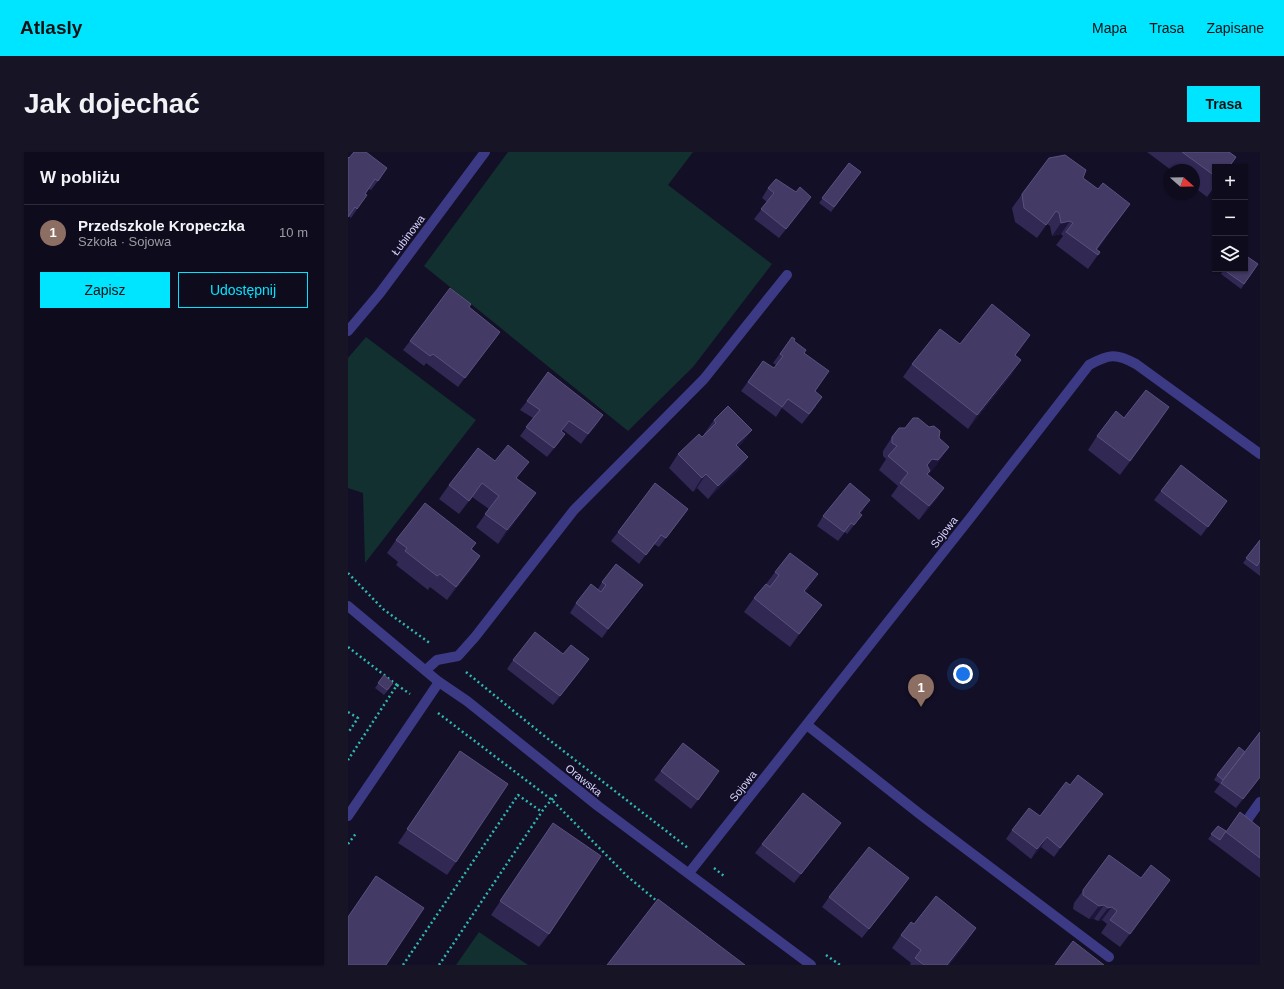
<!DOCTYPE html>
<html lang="pl">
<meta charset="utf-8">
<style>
:root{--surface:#0e0b1c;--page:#171425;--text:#f1f3f6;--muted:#9b9ba3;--line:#2e2b3b;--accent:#00e5ff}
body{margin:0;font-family:Helvetica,sans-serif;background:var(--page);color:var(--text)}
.controls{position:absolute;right:12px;top:12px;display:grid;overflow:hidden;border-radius:0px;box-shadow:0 1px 3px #0004}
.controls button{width:36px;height:36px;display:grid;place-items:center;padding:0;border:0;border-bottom:1px solid var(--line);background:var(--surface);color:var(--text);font:20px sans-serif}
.compass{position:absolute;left:816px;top:12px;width:36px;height:36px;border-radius:50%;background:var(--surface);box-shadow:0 1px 3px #0004;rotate:110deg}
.you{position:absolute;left:615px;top:522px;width:14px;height:14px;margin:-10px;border:3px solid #fff;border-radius:50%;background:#1a73e8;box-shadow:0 0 0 6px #1a73e833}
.badge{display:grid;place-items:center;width:26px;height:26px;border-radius:50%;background:var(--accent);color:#fff;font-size:13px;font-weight:700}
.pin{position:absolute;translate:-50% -33px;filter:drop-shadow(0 1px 2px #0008)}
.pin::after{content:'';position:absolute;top:21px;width:14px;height:12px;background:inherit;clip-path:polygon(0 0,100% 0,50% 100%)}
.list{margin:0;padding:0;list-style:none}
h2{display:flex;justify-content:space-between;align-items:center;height:52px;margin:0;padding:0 16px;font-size:17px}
h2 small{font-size:13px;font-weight:400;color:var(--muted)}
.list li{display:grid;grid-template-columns:26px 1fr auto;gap:12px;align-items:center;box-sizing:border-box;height:56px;padding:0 16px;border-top:1px solid var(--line)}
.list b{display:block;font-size:15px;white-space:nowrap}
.list p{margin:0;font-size:13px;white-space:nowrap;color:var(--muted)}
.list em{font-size:13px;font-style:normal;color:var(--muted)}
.actions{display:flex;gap:8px;padding:12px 16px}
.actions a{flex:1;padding:9px 0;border:1px solid var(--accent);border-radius:0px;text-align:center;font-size:14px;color:var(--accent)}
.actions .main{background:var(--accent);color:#111}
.icon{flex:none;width:22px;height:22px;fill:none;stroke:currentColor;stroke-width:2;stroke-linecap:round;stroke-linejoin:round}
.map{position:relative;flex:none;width:912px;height:813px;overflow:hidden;border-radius:0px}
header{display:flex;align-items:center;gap:24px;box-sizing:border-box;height:56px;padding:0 20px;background:var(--accent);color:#111}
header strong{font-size:19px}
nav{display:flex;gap:22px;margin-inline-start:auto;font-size:14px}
.intro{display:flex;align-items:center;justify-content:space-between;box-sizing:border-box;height:96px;padding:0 24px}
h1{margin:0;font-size:28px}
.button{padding:10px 18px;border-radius:0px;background:var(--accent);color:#111;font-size:14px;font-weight:700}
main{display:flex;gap:24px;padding:0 24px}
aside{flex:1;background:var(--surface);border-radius:0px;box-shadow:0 1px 3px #0004}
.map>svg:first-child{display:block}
.green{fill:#12302f}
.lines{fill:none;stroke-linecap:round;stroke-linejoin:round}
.path{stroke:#2fb8b0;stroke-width:2.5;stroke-dasharray:2 3;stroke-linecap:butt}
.lane{stroke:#3d3a85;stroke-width:10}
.street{stroke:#3d3a85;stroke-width:10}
.wall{fill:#312854}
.shaded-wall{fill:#1d163a}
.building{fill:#433a66;stroke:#5a527e}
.labels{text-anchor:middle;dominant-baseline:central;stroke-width:3;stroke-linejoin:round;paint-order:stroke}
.street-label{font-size:11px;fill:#d9d4ff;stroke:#130f26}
</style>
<header>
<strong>Atlasly</strong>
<nav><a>Mapa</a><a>Trasa</a><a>Zapisane</a></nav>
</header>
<div class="intro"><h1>Jak dojechać</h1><a class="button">Trasa</a></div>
<main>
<aside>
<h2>W pobliżu<small></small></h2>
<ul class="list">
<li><span class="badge" style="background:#8d6e63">1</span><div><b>Przedszkole Kropeczka</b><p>Szkoła · Sojowa</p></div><em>10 m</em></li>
</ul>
<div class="actions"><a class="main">Zapisz</a><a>Udostępnij</a></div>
</aside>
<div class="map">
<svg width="912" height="813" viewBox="0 0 912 813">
<rect width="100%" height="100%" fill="#130f26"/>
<!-- green -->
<path class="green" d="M 160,0 L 345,0 L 320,33 L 424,112 L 345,215 L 280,279 L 76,114 Z
M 18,185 L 128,268 L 17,411 L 15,341 L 0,336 L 0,206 Z
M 131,780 L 180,813 L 108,813 Z"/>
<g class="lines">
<!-- path -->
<path class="path" d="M 0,421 L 35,457 L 83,492
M 0,495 L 49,533 L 0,608
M 118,520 L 195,583 L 340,696
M 49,533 L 62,542
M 0,560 L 10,566 L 0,581
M 90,561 L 204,648 L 279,724 L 310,750
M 0,692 L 9,680
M 366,716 L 376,724
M 478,803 L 492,813
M 55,813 L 170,643 L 194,660
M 91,813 L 197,655 L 209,642"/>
<!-- lane -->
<path class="lane" d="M 78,518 L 89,508 L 110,504 L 127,485 L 226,358 L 356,227 L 439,123
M 459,573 L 573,663 L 761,805
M 0,664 L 91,530
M 897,671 L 912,650"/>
<!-- street -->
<path class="street" d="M 0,179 L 32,141 L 137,0
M 0,454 L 91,530 L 119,549 L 250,654 L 463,813
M 341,721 L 623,365 L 741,213 C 761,202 768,201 788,212 L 912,302"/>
</g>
<!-- wall -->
<path class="wall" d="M 799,0 L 881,0 L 888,5 L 881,15 L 867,15 L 867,34 L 859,45 L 846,35 L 846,18 L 823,18 Z
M 0,5 L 33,25 L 23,38 L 21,37 L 17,42 L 19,43 L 3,66 L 0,64 Z
M 501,11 L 513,20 L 483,60 L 471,51 Z
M 735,26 L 750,37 L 782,52 L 749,98 L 752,100 L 740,117 L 708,93 L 715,84 L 713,82 L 704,84 L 702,74 L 699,72 L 689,86 L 667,70 L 664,56 L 674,42 Z
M 420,36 L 457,54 L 431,86 L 406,67 L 419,50 L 414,46 Z
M 910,112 L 893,137 L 873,122 L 876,117 Z
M 121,155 L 152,180 L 110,235 L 78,211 L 76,214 L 55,198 L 62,189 Z
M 444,185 L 446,189 L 456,201 L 467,239 L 468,254 L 454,272 L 434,256 L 428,265 L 393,239 L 415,209 L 426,216 L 428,213 L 425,211 Z
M 612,192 L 673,197 L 667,203 L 664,222 L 620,277 L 555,225 L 564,212 Z
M 179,249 L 255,263 L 233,292 L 215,278 L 214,279 L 211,291 L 199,305 L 172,284 L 185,266 L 172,258 Z
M 776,266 L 812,269 L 772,323 L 740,298 L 749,284 Z
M 366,268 L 404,278 L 394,291 L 390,295 L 400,305 L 390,318 L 360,347 L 349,336 L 345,340 L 321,316 L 330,302 L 354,285 L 357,282 L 356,282 Z
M 544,285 L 591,286 L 601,295 L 592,308 L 581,322 L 579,322 L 596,336 L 587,349 L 571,368 L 543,344 L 550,334 L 531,318 L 538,307 L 535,304 L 535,299 Z
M 169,326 L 179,354 L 150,392 L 128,375 L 141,357 L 124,345 L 111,362 L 91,347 L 101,333 Z
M 813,339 L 879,349 L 853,384 L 806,348 Z
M 340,357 L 311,395 L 306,392 L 291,412 L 263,389 L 270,380 Z
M 516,357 L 512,362 L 514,363 L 507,372 L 499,382 L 497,380 L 490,389 L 469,374 L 475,364 Z
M 48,388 L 128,391 L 124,397 L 132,404 L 123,418 L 99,448 L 82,435 L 80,438 L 48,413 L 50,410 L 39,401 Z
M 912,388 L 912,424 L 895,411 Z
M 427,420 L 461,436 L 457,440 L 464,466 L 442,495 L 396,460 L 406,446 L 418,432 Z
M 254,430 L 295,433 L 288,442 L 254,486 L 222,461 L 228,451 L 250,437 Z
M 165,508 L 234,517 L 205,553 L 159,517 Z
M 36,523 L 42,536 L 36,543 L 27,536 Z
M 912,580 L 912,626 L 888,656 L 866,640 L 872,632 L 866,628 L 869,623 L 897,600 Z
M 112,599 L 108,710 L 99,723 L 50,691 Z
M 313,619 L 365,629 L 343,657 L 306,628 Z
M 722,633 L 755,642 L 706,705 L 693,695 L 683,707 L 658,687 L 664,678 L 692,664 Z
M 205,671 L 201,782 L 191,795 L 143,763 Z
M 493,671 L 486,681 L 446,731 L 407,701 L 414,692 Z
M 870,674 L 878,679 L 912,676 L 912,726 L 860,687 Z
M 761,703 L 812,742 L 772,795 L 753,781 L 759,772 L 754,768 L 750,769 L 746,767 L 741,767 L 725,757 L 726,751 Z
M 555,735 L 514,786 L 474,755 L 481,745 Z
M 566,772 L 619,790 L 601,813 L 562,813 L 563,811 L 544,796 L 553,783 Z"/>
<!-- shaded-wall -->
<path class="shaded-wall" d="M 463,45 L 457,54 L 431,86 L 438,77 Z
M 782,52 L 773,65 L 746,101 Z
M 722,69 L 713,82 L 704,84 L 713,71 Z
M 152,180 L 146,189 L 110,235 L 117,226 Z
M 682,183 L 673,197 L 657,216 L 667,203 Z
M 673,208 L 664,222 L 620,277 L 629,263 Z
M 255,263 L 249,273 L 233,292 L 240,282 Z
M 404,278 L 394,291 L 379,306 L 388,293 Z
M 217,282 L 211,291 L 199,305 L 206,296 Z
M 601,295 L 592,308 L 581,322 L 579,322 L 579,313 L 584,307 Z
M 400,305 L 390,318 L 360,347 L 370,334 Z
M 358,322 L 349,336 L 345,340 L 354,326 Z
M 596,336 L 587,349 L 571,368 L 581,354 Z
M 188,341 L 179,354 L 150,392 L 159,378 Z
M 522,348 L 516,357 L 504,370 L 511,361 Z
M 340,357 L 334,366 L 311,395 L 318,386 Z
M 132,404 L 123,418 L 99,448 L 108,435 Z
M 470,422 L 461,436 L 447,453 L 456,439 Z
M 295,433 L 288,442 L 254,486 L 260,477 Z
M 474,453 L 464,466 L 442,495 L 451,482 Z
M 241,507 L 234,517 L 205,553 L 212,544 Z
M 371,619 L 365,629 L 343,657 L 350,648 Z
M 912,625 L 912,626 L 888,656 L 895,647 Z
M 755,642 L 706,705 L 712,696 Z
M 493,671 L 486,681 L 446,731 L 453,722 Z
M 699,685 L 693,695 L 683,707 L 689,697 Z
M 561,726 L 555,735 L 514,786 L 521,777 Z
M 756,753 L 746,767 L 741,767 L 751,754 Z
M 764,755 L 754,768 L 750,769 L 760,756 Z
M 628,776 L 619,790 L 601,813 L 599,813 Z"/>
<!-- building -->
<path class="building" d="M 6,0 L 18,0 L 39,16 L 30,29 L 27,27 L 17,42 L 19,43 L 9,57 L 7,55 L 0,65 L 0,5 L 1,6 Z
M 834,0 L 881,0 L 888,5 L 881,15 L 867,15 L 867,24 Z
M 717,3 L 738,18 L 735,26 L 750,37 L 755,31 L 782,52 L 748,97 L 752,100 L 750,103 L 718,80 L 725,71 L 722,69 L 713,71 L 711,61 L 708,59 L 698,73 L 676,56 L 674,42 L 701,6 Z
M 501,11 L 513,20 L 486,55 L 474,46 Z
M 428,27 L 448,40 L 452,35 L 463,45 L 438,77 L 413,57 L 426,41 L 420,36 Z
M 897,103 L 910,112 L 896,132 L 876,118 L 876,117 L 897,117 Z
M 102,136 L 123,152 L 121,155 L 152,180 L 117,226 L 85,202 L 82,204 L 62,189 Z
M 644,152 L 682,183 L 667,203 L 673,208 L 629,263 L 564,212 L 592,177 L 612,192 Z
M 444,185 L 447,187 L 446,189 L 458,198 L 456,201 L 481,219 L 467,239 L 474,245 L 461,262 L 440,247 L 434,255 L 400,230 L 415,209 L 426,216 L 435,204 L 432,202 Z
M 200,220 L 255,263 L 240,282 L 221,269 L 213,279 L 217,282 L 206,296 L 178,275 L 192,258 L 179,249 Z
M 798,238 L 821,255 L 782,309 L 749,284 L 768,259 L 776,266 Z
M 380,254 L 404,278 L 388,293 L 400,305 L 370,334 L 358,322 L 354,326 L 330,302 L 351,282 L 354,285 L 368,271 L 366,268 Z
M 565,266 L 570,266 L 581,275 L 586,274 L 592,279 L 591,286 L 601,295 L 590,308 L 584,307 L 579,313 L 582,319 L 579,322 L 596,336 L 581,354 L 552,331 L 560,321 L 540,304 L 549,294 L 544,291 L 544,285 L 551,276 L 557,276 Z
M 160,293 L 181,310 L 168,326 L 188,341 L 159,378 L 137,362 L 151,344 L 134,331 L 121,349 L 101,333 L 130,296 L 147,309 Z
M 833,313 L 879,349 L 860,375 L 813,339 Z
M 307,331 L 340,357 L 318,386 L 313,383 L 298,403 L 270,380 Z
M 502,331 L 522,348 L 511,361 L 514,363 L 506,373 L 503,371 L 496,380 L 475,364 Z
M 77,351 L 128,391 L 123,397 L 132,404 L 108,435 L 92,422 L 89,424 L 57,399 L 59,396 L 48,388 Z
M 912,388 L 912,409 L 909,414 L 898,406 Z
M 442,401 L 470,422 L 456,439 L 474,453 L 451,482 L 406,446 L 418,432 L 422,435 L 431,423 L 427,420 Z
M 268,412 L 295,433 L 260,477 L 228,451 L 243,432 L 253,440 L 258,433 L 254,430 Z
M 187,480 L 215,502 L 223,493 L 241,507 L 212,544 L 165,508 Z
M 36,523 L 45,531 L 39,538 L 30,531 Z
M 912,580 L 912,625 L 895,647 L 873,631 Z
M 335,591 L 371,619 L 350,648 L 313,619 Z
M 891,595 L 897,600 L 875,628 L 869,623 Z
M 112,599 L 160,632 L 108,710 L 59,677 Z
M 730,623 L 755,642 L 712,696 L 699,685 L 689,697 L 664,678 L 681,656 L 692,664 L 718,630 L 722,633 Z
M 455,641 L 493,671 L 453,722 L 414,692 Z
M 892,660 L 912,676 L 912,706 L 878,680 Z
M 205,671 L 253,704 L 201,782 L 152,749 Z
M 870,674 L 878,679 L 872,688 L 863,682 Z
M 521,695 L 561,726 L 521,777 L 481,745 Z
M 761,703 L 793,726 L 803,713 L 822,728 L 782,782 L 762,768 L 769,759 L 764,755 L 760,756 L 756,753 L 751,754 L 735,743 L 735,738 Z
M 28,724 L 76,756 L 38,813 L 0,813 L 0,765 Z
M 588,744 L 628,776 L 599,813 L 576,813 L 567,806 L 573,798 L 553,783 L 563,770 L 566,772 Z
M 310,747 L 397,813 L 259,813 Z
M 725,789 L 756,813 L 707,813 Z"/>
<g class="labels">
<!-- street labels -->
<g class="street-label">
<text transform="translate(60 83) rotate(-53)">Łubinowa</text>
<text transform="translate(596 380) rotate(-52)">Sojowa</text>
<text transform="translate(236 628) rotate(39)">Orawska</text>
<text transform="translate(395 634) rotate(-51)">Sojowa</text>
</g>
</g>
</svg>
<div class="controls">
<button>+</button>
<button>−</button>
<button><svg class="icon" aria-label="layers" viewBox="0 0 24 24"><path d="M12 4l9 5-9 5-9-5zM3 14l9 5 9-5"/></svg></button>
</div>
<svg class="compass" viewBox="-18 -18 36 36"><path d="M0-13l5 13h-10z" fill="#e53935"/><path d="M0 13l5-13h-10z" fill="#9b9ba3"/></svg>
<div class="you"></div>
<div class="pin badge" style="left:573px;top:555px;background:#8d6e63">1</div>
</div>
</main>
